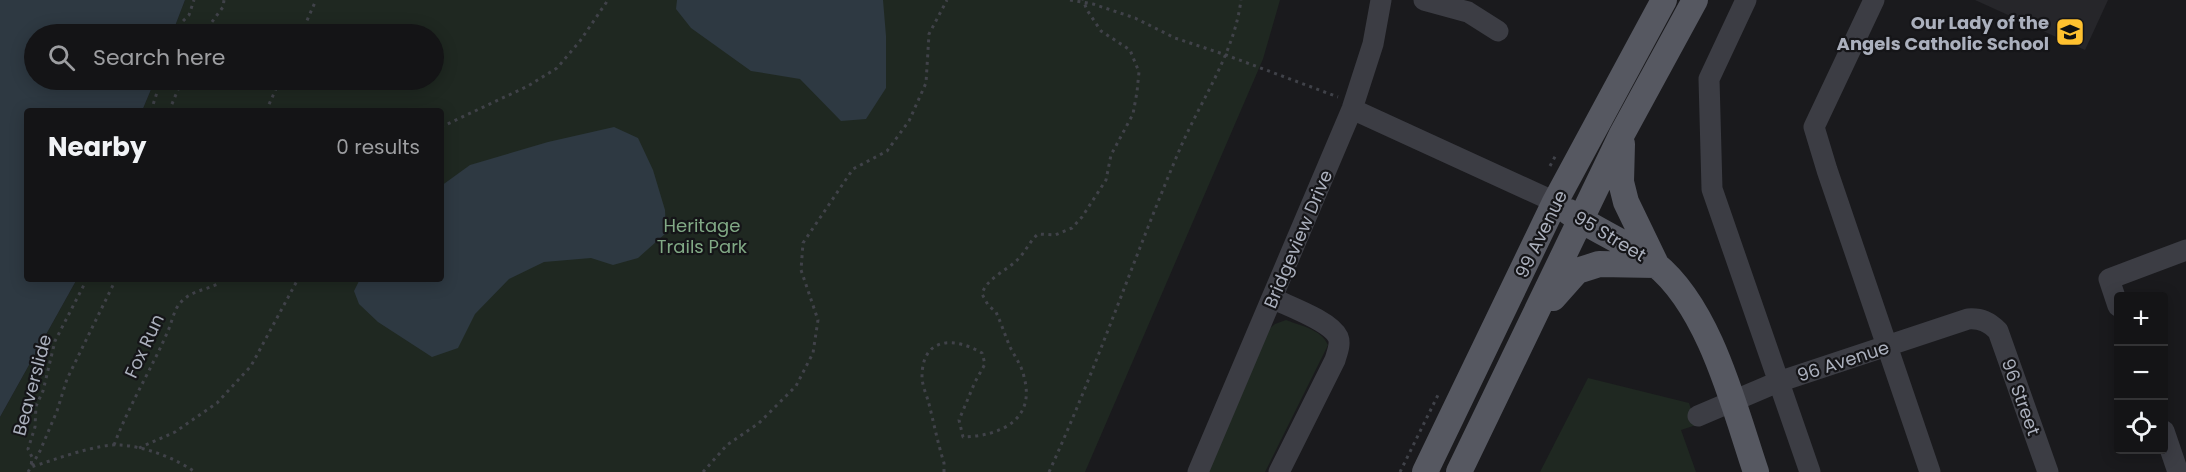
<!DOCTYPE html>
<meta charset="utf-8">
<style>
:root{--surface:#141416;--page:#1d1d1f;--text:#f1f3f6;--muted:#9d9ea1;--line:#333335}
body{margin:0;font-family:Poppins,sans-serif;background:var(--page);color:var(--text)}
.controls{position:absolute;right:18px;bottom:18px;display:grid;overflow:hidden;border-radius:6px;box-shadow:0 3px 15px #0003}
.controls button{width:54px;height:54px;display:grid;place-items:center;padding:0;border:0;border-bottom:2px solid var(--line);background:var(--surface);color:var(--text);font:30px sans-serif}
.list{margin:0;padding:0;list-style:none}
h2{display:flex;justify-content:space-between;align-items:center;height:78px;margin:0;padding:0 24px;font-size:26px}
h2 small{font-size:20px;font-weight:400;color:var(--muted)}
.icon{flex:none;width:33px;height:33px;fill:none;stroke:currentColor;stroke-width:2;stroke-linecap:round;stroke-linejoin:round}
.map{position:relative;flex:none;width:2186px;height:472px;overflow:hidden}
.search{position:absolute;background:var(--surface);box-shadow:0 3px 15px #0003;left:24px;top:24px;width:420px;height:66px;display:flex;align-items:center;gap:15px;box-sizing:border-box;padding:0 21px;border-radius:33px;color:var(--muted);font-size:22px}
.panel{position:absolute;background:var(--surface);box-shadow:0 3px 15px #0003;left:24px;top:108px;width:420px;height:174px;border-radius:6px}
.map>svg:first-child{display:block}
.built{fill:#26262a}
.green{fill:#1f2821}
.water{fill:#2e3942}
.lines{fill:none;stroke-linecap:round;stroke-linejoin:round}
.path{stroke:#404249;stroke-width:3;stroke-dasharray:3 4.5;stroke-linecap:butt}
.minor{stroke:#3c3d44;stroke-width:21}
.major{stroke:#565861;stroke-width:26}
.labels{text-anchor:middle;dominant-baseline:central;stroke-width:4.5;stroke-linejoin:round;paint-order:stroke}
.poi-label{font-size:18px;font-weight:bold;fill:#abb0bd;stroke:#151518;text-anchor:end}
.park-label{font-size:18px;fill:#81a985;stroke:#151518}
.street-label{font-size:18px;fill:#abb0bd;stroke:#151518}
</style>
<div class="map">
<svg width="2186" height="472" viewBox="0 0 2186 472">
<rect width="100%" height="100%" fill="#1a1a1d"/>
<!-- built -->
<path class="built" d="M 1975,0 L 2108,0 L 2085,50 Z"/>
<!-- green -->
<path class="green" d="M 185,0 L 1280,0 L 1263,59 L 1085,472 L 0,472 L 0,417 L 77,279 L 441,279 L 441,111 L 142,111 L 155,80 L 434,80 L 434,34 L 172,34 Z
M 1286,320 C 1301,326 1321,329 1328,345 L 1265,472 L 1208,472 L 1269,329 L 1275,324 Z
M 1588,378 L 1689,403 L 1696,425 L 1681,430 L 1696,472 L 1540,472 Z"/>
<!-- water -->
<path class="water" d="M 0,0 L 185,0 L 172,34 L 34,34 L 34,80 L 155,80 L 142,111 L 27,111 L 27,279 L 77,279 L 0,417 Z
M 677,0 L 883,0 L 886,36 L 886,88 L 866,119 L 841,121 L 800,79 L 751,71 L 691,28 L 676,9 Z
M 614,127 L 638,138 L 653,170 L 665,210 L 666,233 L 638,258 L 613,265 L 591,258 L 544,262 L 509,279 L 475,314 L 458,348 L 432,357 L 378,322 L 359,304 L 354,291 L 360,279 L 441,279 L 441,186 L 470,165 L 548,142 Z"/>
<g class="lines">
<!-- path -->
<path class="path" d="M 1070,0 L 1093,4 L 1135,18 L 1175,38 L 1226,55 L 1338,97
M 176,34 L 181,23 L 189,15 L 194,0
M 203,34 L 223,7 L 224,0
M 301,34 L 316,0
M 151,111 L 161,80
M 169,111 L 182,80
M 266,111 L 280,80
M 441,127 L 528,86 L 557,68 L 580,41 L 608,0
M 1550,166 L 1557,153
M 87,279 L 55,341 L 43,391 L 36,406 L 35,427 L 28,449 L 32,457 L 31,467 C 54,460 98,443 121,445 C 146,447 175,458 195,472
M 114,445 C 129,405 151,370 168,331 C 172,322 174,309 181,302 C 191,291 205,290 218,284 L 218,279
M 139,448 L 175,432 L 217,403 L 251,366 L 298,279
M 28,472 L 40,451 L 57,411 L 67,379 L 116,279
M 703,472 L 727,445 L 759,423 L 796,386 L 813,353 L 818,320 L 801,270 L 803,243 L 853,169 L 887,151 L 909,121 L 926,83 L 929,34 L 947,0
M 944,472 L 944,463 C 938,444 934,424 929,404 C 927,396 922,385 922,377 C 922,336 955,337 982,353 L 985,364 L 975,382 L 959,420 L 963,437 C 1000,436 1036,420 1024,377 C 1022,366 1015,357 1010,347 C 1005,335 1001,323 996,312 L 988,305 L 982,294 C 987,277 1009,270 1020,257 C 1027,249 1030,241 1038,234 L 1055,235 L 1072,228 L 1082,217 L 1106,180 L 1111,155 L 1133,114 L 1137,92 L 1139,72 L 1130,50 L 1101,31 L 1087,10 L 1083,0
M 1049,472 C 1097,367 1134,257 1179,151 C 1200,101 1234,55 1241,0
M 1400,472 L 1439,393"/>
<!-- minor -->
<path class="minor" d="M 1424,0 L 1468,12 L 1498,31
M 1746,0 L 1709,79 L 1712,189 L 1810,472
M 1874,0 L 1814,127 L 1827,170 L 1930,472
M 1352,109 L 1555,202
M 1272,298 C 1288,306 1331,321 1338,337 C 1341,344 1337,353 1335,360 L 1279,472
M 2118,306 L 2109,279 L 2186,250
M 1698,416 L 1778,382 L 1968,319 C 1981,318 1989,322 1998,331 L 2048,472
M 2164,431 L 2178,472
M 1198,472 L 1352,109 L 1373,44 L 1381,0"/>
<!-- major -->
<path class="major" d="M 1622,144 L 1621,182 L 1626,202 L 1655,262
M 1569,212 C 1596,231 1628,243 1655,264 C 1710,308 1734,407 1756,472
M 1553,298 L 1577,271 L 1599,264 L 1656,265
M 1425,472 L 1555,202 L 1664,0
M 1459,472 L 1622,134 L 1695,0"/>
</g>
<!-- icons -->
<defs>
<g id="school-square" transform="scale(1.5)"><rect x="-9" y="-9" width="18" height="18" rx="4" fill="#ffc12f" stroke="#151518"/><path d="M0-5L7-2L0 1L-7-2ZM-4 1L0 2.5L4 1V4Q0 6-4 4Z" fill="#111"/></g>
</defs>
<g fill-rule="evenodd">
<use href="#school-square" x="2070" y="32"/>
</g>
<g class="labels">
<!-- poi labels -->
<g class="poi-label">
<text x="2049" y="22">Our Lady of the<tspan x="2049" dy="21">Angels Catholic School</tspan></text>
</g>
<!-- park labels -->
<g class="park-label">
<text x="702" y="225">Heritage<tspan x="702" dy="21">Trails Park</tspan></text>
</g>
<!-- street labels -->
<g class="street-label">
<text transform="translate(1541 234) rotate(-64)">99 Avenue</text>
<text transform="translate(1610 236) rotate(31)">95 Street</text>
<text transform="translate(1298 239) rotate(-67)">Bridgeview Drive</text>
<text transform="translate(144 346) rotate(-65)">Fox Run</text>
<text transform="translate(1843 361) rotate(-18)">96 Avenue</text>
<text transform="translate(32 385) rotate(-75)">Beaverslide</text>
<text transform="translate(2021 397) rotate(70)">96 Street</text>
</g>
</g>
</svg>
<div class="controls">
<button>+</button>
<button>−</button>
<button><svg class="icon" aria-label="locate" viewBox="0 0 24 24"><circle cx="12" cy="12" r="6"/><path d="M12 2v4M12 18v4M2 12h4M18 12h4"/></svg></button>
</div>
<div class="search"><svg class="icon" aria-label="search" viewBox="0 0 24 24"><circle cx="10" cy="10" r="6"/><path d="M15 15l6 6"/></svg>Search here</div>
<section class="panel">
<h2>Nearby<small>0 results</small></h2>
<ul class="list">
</ul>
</section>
</div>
